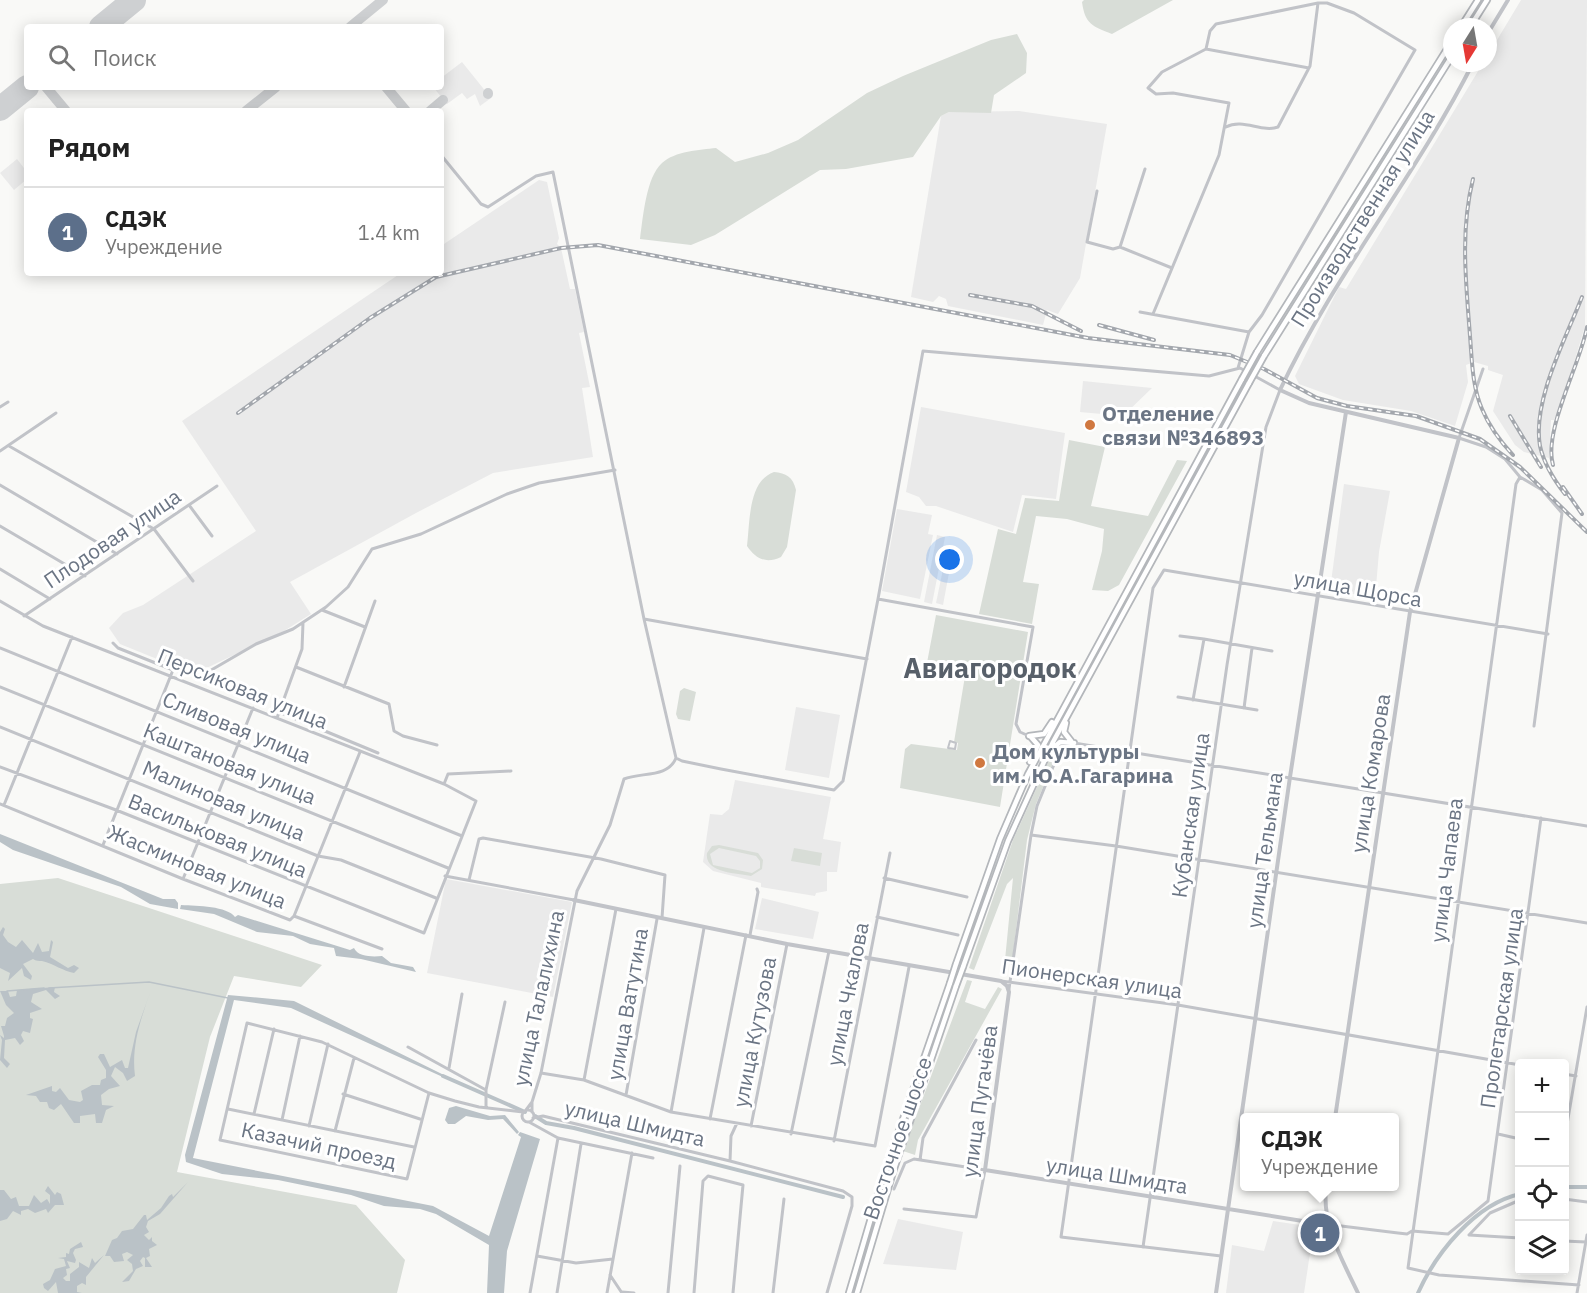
<!DOCTYPE html>
<html lang="ru">
<meta charset="utf-8">
<style>
:root{--surface:#fff;--page:#f6f6f6;--text:#222;--muted:#767676;--line:#e0e0e0;--accent:#0f766e}
body{margin:0;font-family:"IBM Plex Sans",sans-serif;background:var(--page);color:var(--text)}
.controls{position:absolute;right:18px;bottom:18px;display:grid;overflow:hidden;border-radius:6px;box-shadow:0 3px 15px #0003}
.controls button{width:54px;height:54px;display:grid;place-items:center;padding:0;border:0;border-bottom:2px solid var(--line);background:var(--surface);color:var(--text);font:30px sans-serif}
.compass{position:absolute;left:1443px;top:18px;width:54px;height:54px;border-radius:50%;background:var(--surface);box-shadow:0 3px 15px #0003;rotate:191deg}
.you{position:absolute;left:950px;top:560px;width:21px;height:21px;margin:-15px;border:4px solid #fff;border-radius:50%;background:#1a73e8;box-shadow:0 0 0 9px #1a73e833}
.badge{display:grid;place-items:center;width:39px;height:39px;border-radius:50%;background:var(--accent);color:#fff;font-size:20px;font-weight:700}
.pin{position:absolute;translate:-50% -50%;border:3px solid #fff;box-shadow:0 2px 6px #0006}
.popup{position:absolute;left:1240px;top:1113px;width:159px;height:78px;box-sizing:border-box;display:grid;place-content:center;border-radius:6px;background:var(--surface);filter:drop-shadow(0 2px 4px #0005);font-size:20px;white-space:nowrap;color:var(--muted)}
.popup b{font-size:22px;color:var(--text)}
.popup::after{content:'';position:absolute;left:50%;top:100%;margin-left:-12px;border:12px solid transparent;border-top-color:var(--surface)}
.list{margin:0;padding:0;list-style:none}
h2{display:flex;justify-content:space-between;align-items:center;height:78px;margin:0;padding:0 24px;font-size:26px}
h2 small{font-size:20px;font-weight:400;color:var(--muted)}
.list li{display:grid;grid-template-columns:39px 1fr auto;gap:18px;align-items:center;box-sizing:border-box;height:90px;padding:0 24px;border-top:2px solid var(--line)}
.list b{display:block;font-size:22px;white-space:nowrap}
.list p{margin:0;font-size:20px;white-space:nowrap;color:var(--muted)}
.list em{font-size:20px;font-style:normal;color:var(--muted)}
.icon{flex:none;width:33px;height:33px;fill:none;stroke:currentColor;stroke-width:2;stroke-linecap:round;stroke-linejoin:round}
.map{position:relative;flex:none;width:1587px;height:1293px;overflow:hidden}
.search{position:absolute;background:var(--surface);box-shadow:0 3px 15px #0003;left:24px;top:24px;width:420px;height:66px;display:flex;align-items:center;gap:15px;box-sizing:border-box;padding:0 21px;border-radius:6px;color:var(--muted);font-size:22px}
.panel{position:absolute;background:var(--surface);box-shadow:0 3px 15px #0003;left:24px;top:108px;width:420px;height:168px;border-radius:6px}
.map>svg:first-child{display:block}
.built{fill:#eaeaea}
.green{fill:#d8ddd7;fill-rule:evenodd}
.water{fill:#bac2c7}
.lines{fill:none;stroke-linecap:round;stroke-linejoin:round}
.stream{stroke:#bac2c7;stroke-width:1.5}
.canal{stroke:#bac2c7;stroke-width:4}
.taxiway{stroke:#ced0d2;stroke-width:10}
.runway{stroke:#ced0d2;stroke-width:24}
.trunk-casing{stroke:#b4b7bb;stroke-width:8}
.pedestrian{stroke:#c1c3c8;stroke-width:2}
.minor{stroke:#c1c3c8;stroke-width:3}
.tertiary{stroke:#c1c3c8;stroke-width:4}
.trunk{stroke:#fff;stroke-width:4.5}
.rail-casing{stroke:#a3a7ad;stroke-width:4}
.rail{stroke:#fff;stroke-width:1.5;stroke-dasharray:4.5;stroke-linecap:butt}
.trunk-bridge-casing{stroke:#b4b7bb;stroke-width:8;stroke-linecap:butt}
.trunk-bridge{stroke:#fff;stroke-width:4.5}
.poi-dot{fill:#d07840;stroke:#fff;stroke-width:2}
.labels{text-anchor:middle;dominant-baseline:central;stroke-width:6;stroke-linejoin:round;paint-order:stroke}
.street-label{font-size:21px;fill:#6b7584;stroke:#fff}
.poi-label{font-size:21px;font-weight:bold;fill:#6b7584;stroke:#fff;text-anchor:start}
.district-label{font-size:27px;font-weight:bold;fill:#58606a;stroke:#fff}
</style>
<div class="map">
<svg width="1587" height="1293" viewBox="0 0 1587 1293">
<rect width="100%" height="100%" fill="#f9f9f7"/>
<!-- built -->
<path class="built" d="M 1521,0 L 1587,0 L 1585,326 L 1564,396 L 1554,420 L 1551,420 L 1549,458 L 1524,452 L 1515,445 L 1493,411 L 1503,375 L 1488,370 L 1488,366 L 1474,362 L 1466,365 L 1468,382 L 1455,426 L 1411,411 L 1343,400 L 1299,384 L 1295,376 L 1339,287 L 1346,289 L 1483,63 L 1488,63 L 1488,55 Z
M 462,62 L 491,98 L 480,106 L 475,94 L 467,99 L 462,93 L 447,104 L 433,87 L 441,87 L 441,78 Z
M 1019,111 L 1107,124 L 1080,278 L 1058,314 L 1047,310 L 1043,325 L 948,306 L 946,299 L 939,296 L 933,302 L 911,297 L 941,116 L 949,112 Z
M 17,159 L 27,172 L 27,179 L 14,190 L 0,173 Z
M 539,180 L 547,182 L 559,238 L 557,244 L 561,248 L 570,289 L 575,289 L 584,332 L 579,333 L 590,387 L 582,388 L 593,457 L 493,473 L 416,513 L 290,582 L 311,614 L 284,631 L 194,674 L 120,644 L 109,628 L 123,613 L 143,605 L 256,531 L 182,421 L 401,273 L 441,273 L 441,246 Z
M 1083,381 L 1152,388 L 1123,416 L 1080,412 Z
M 921,407 L 1065,433 L 1056,499 L 1022,495 L 1013,532 L 936,506 L 926,506 L 919,497 L 906,492 Z
M 1344,484 L 1390,491 L 1379,552 L 1375,598 L 1330,590 Z
M 897,509 L 932,515 L 928,534 L 933,535 L 920,599 L 882,591 Z
M 937,535 L 945,537 L 932,604 L 924,602 Z
M 948,545 L 954,546 L 943,605 L 936,603 Z
M 796,707 L 840,715 L 829,778 L 785,770 Z
M 735,780 L 831,797 L 823,839 L 841,842 L 837,872 L 827,872 L 827,891 L 816,893 L 815,896 L 761,887 L 761,883 L 713,871 L 703,862 L 710,814 L 722,815 L 729,809 Z
M 446,879 L 572,902 L 553,997 L 427,973 Z
M 762,898 L 819,912 L 813,939 L 755,929 Z
M 898,1219 L 963,1232 L 956,1270 L 883,1264 Z
M 1273,1221 L 1314,1227 L 1304,1293 L 1226,1293 L 1232,1245 L 1264,1251 Z"/>
<!-- green -->
<path class="green" d="M 1084,0 L 1173,0 L 1112,34 C 1092,26 1085,24 1082,2 Z
M 1017,34 L 1027,53 L 1026,73 L 994,95 L 991,113 L 949,112 L 941,116 L 913,157 L 846,169 L 820,170 L 715,235 L 691,245 L 640,239 C 643,218 646,177 662,163 C 675,151 700,150 716,148 L 735,162 L 768,153 L 798,140 L 867,93 L 903,76 L 991,40 Z
M 1069,440 L 1105,447 L 1091,506 L 1148,516 L 1177,460 L 1187,461 L 1119,585 L 1108,591 L 1092,590 L 1102,551 L 1104,529 L 1067,519 L 1036,516 L 1023,582 L 1039,584 L 1032,624 L 979,614 L 998,529 L 1016,534 L 1025,498 L 1059,501 Z
M 774,472 C 786,473 793,477 796,490 L 787,547 L 781,557 C 766,564 756,559 747,546 C 750,522 748,481 774,472 Z
M 936,615 L 1028,632 L 1000,807 L 900,788 L 905,749 L 911,744 L 957,750 L 958,743 L 954,742 L 965,676 L 926,668 Z
M 684,688 L 696,692 L 690,721 L 678,719 L 676,714 L 680,691 Z
M 1052,754 L 1057,754 L 1036,804 L 1027,840 L 1012,963 L 1005,960 L 1013,878 L 1007,884 L 974,970 L 969,968 L 1013,840 Z
M 719,845 L 758,853 L 763,860 L 762,869 L 751,876 C 737,873 704,873 707,853 L 712,846 ZM 719,848 L 756,856 L 760,861 L 760,868 L 752,873 L 713,865 L 710,854 Z
M 794,848 L 822,853 L 820,866 L 791,861 Z
M 58,878 L 322,965 L 301,987 L 234,976 L 210,1037 L 177,1172 L 356,1205 L 405,1260 L 397,1293 L 0,1293 L 0,884 Z
M 967,980 L 972,981 L 965,1002 L 985,1009 L 998,987 L 1002,989 L 918,1140 L 915,1155 L 903,1151 Z"/>
<!-- water -->
<path class="water" d="M 0,834 L 163,899 L 175,899 L 178,903 L 178,909 L 150,904 L 121,887 L 13,850 L 0,842 Z
M 181,905 C 198,906 227,906 235,917 L 238,915 L 350,950 L 354,948 C 358,957 373,957 382,956 L 391,963 L 413,967 L 416,972 L 361,959 L 336,956 L 334,948 L 310,944 L 293,936 L 257,932 L 214,914 L 180,909 Z
M 3,927 L 5,929 L 3,935 L 8,942 L 16,947 L 22,940 L 33,953 L 38,943 L 42,952 L 49,951 L 51,940 L 53,942 L 50,957 L 68,968 L 74,965 L 79,968 L 74,973 C 63,971 54,964 42,961 C 39,961 36,961 33,959 L 23,964 L 32,976 L 31,980 L 24,976 L 22,968 L 8,981 L 10,973 L 0,968 L 0,932 Z
M 55,987 L 54,992 L 60,996 L 55,999 L 46,990 L 33,994 L 31,1002 L 42,1009 L 30,1013 L 30,1018 L 33,1019 L 30,1033 L 23,1031 L 21,1035 L 24,1041 L 20,1045 L 15,1038 L 5,1040 L 4,1058 L 10,1064 L 7,1068 L 0,1060 L 2,1040 L 0,1035 L 4,1038 L 4,1036 L 1,1026 L 5,1026 L 7,1018 L 14,1013 L 6,1005 L 0,991 L 8,991 L 10,997 L 16,996 L 17,990 Z
M 151,990 C 141,1018 131,1046 135,1076 L 127,1081 L 123,1073 L 115,1067 L 111,1076 L 120,1086 L 109,1089 L 101,1095 L 102,1105 L 114,1106 L 106,1110 L 102,1123 L 96,1123 L 95,1114 L 80,1116 L 80,1123 L 74,1123 L 61,1104 L 54,1110 L 49,1108 L 47,1102 L 40,1102 L 36,1096 L 26,1095 L 52,1086 L 52,1091 L 56,1092 L 60,1088 L 69,1100 L 80,1102 L 83,1100 L 81,1091 L 92,1085 L 100,1085 L 101,1080 L 106,1078 L 106,1070 L 98,1057 L 100,1054 L 104,1054 L 110,1067 L 122,1060 L 125,1068 L 128,1068 L 136,1032 Z
M 228,995 L 294,1001 L 446,1076 L 445,1078 L 291,1008 L 234,1000 L 193,1158 L 433,1206 L 489,1236 L 521,1137 L 518,1135 L 520,1132 L 540,1139 L 507,1251 L 504,1293 L 487,1293 L 489,1245 L 436,1214 L 420,1209 L 384,1206 L 351,1195 L 278,1180 L 222,1174 L 186,1162 L 185,1155 Z
M 456,1106 L 490,1116 L 505,1115 L 519,1132 L 517,1134 L 503,1119 L 488,1120 L 466,1116 L 455,1124 L 448,1124 L 445,1120 L 449,1108 Z
M 188,1182 L 160,1214 L 148,1221 L 146,1227 L 149,1232 L 144,1235 L 149,1240 L 152,1237 L 152,1241 L 157,1245 L 149,1249 L 150,1256 L 146,1258 L 152,1267 L 145,1267 L 145,1258 L 143,1257 L 140,1261 L 143,1266 L 136,1269 L 129,1281 L 122,1282 L 133,1271 L 132,1264 L 127,1260 L 133,1255 L 127,1252 L 122,1254 L 124,1261 L 114,1262 L 110,1256 L 105,1256 L 112,1240 L 117,1238 L 122,1231 L 133,1229 L 144,1215 L 146,1215 L 147,1220 L 161,1208 L 169,1196 L 172,1194 L 173,1197 Z
M 48,1186 L 55,1195 L 57,1192 L 61,1194 L 64,1205 L 55,1205 L 48,1213 L 46,1209 L 35,1213 L 28,1209 L 21,1211 L 21,1215 L 13,1211 L 7,1219 L 0,1221 L 0,1190 L 4,1190 L 11,1199 L 16,1197 L 19,1206 L 29,1206 L 34,1195 L 41,1203 L 47,1199 L 50,1204 L 50,1195 L 45,1191 Z
M 81,1242 L 83,1247 L 75,1249 L 73,1253 L 76,1260 L 75,1263 L 67,1261 L 70,1268 L 66,1269 L 67,1275 L 63,1278 L 66,1281 L 70,1281 L 70,1274 L 79,1267 L 79,1262 L 89,1268 L 92,1258 L 95,1263 L 104,1255 L 86,1277 L 86,1285 L 82,1283 L 77,1286 L 77,1292 L 82,1293 L 58,1293 L 56,1282 L 48,1291 L 44,1288 L 43,1284 L 50,1280 L 55,1269 L 66,1266 L 64,1259 L 58,1258 L 66,1257 L 66,1253 L 69,1254 L 70,1249 Z"/>
<g class="lines">
<!-- stream -->
<path class="stream" d="M 49,988 L 149,982 L 228,998
M 7,991 L 44,988"/>
<!-- canal -->
<path class="canal" d="M 443,1076 L 525,1112
M 535,1116 L 546,1123 L 574,1128 L 843,1197
M 1564,1187 L 1587,1187
M 1418,1293 C 1436,1253 1475,1204 1520,1194"/>
<!-- taxiway -->
<path class="taxiway" d="M 350,27 L 383,0
M 46,87 L 66,111
M 386,87 L 406,111
M 488,94 L 488,93
M 246,111 L 276,87
M 430,111 L 443,100"/>
<!-- runway -->
<path class="runway" d="M 101,27 L 134,0
M 0,109 L 27,87"/>
<!-- trunk casing -->
<g class="trunk-casing">
<path id="trunk" d="M 1461,27 L 1478,0
M 1470,27 L 1487,0
M 1257,352 L 1452,41
M 1264,356 L 1452,56
M 1066,723 L 1064,732 L 1071,741
M 1029,736 L 1044,734 L 1052,722
M 1052,749 L 1060,742 L 1074,743
M 1030,762 L 1038,745 L 1031,737
M 956,964 L 1000,839 L 1028,774 L 1242,379
M 963,967 L 1008,841 L 1053,742 L 1249,383
M 849,1293 L 883,1177 L 950,983
M 857,1293 L 893,1172 L 956,986"/>
</g>
<!-- pedestrian -->
<path class="pedestrian" d="M 950,741 L 956,743 L 955,749 L 948,748 Z"/>
<!-- minor -->
<path class="minor" d="M 1206,49 L 1210,31 L 1216,24 L 1318,3 L 1327,3 L 1354,13 L 1415,50 L 1262,315 L 1249,332 L 1238,368
M 1226,127 C 1243,118 1262,133 1278,127 L 1310,66 L 1318,3
M 441,155 L 481,204 L 488,207 L 536,176 L 553,172 L 644,619 L 676,758 L 682,761 L 721,769 L 834,790 L 843,781 L 878,599 L 1033,627 L 1016,724 L 1020,732 L 1029,736
M 1097,191 L 1087,242 L 1113,249 L 1120,247
M 1120,247 L 1145,169
M 1120,247 L 1172,268
M 1140,312 L 1249,332
M 1153,314 L 1219,155 L 1229,103 L 1173,93 L 1156,94 L 1148,88 L 1162,72 L 1206,49 L 1309,68
M 1483,369 L 1459,438 L 1486,447 L 1505,459 L 1520,477 L 1542,490 L 1562,513 L 1534,726
M 0,407 L 8,402
M 9,446 L 154,529 L 193,581
M 0,451 L 56,413
M 1520,477 L 1516,484 L 1408,1268 L 1439,1275 L 1579,1285
M 0,485 L 117,554
M 189,505 L 212,536
M 0,526 L 85,576
M 0,569 L 50,599
M 878,599 L 923,351 L 1209,376 L 1240,368 L 1280,390 L 1266,427 L 1227,665 L 1143,1247
M 0,601 L 43,626 L 444,784 L 476,801 L 424,933 L 116,810 L 0,767
M 322,610 L 365,627
M 24,616 L 217,486
M 644,619 L 867,659
M 1180,636 L 1204,639
M 113,643 L 118,648 L 173,670 L 201,676 L 256,644 L 293,629 L 326,607 L 348,587 L 372,549 L 421,534 L 507,494 L 539,483 L 615,470
M 0,648 L 462,836
M 296,667 L 389,704 L 394,731 L 403,736 L 437,745
M 0,687 L 448,868
M 344,687 L 375,601
M 1178,697 L 1257,710
M 1193,700 L 1204,639 L 1272,651
M 1244,708 L 1252,648
M 279,712 L 378,753
M 277,718 L 302,649 L 303,623
M 0,727 L 318,856 L 341,860 L 436,898
M 1074,743 L 1587,826
M 444,784 L 448,774 L 511,771
M 0,804 L 183,879 L 290,920 L 294,916 L 382,949
M 4,805 L 72,637
M 1031,835 L 1116,846 L 1587,923
M 103,845 L 173,670
M 445,876 L 574,900
M 884,878 L 967,897
M 183,879 L 253,708
M 469,880 L 479,839 L 483,838 L 601,859 L 665,875 L 662,918
M 294,916 L 360,752
M 877,917 L 958,935
M 750,935 L 758,892 L 757,889
M 1001,981 L 1178,1005 L 1520,1065
M 1009,989 L 1031,835 L 1037,806 L 1055,762
M 408,1047 L 486,1090
M 449,1068 L 462,994
M 541,1073 L 584,1080 L 671,1112 L 875,1146 L 909,967
M 1564,1074 L 1576,1076
M 584,1080 L 616,909
M 429,1093 L 407,1179 L 220,1140 L 247,1023 L 322,1042 L 429,1093 L 455,1101 L 479,1107 L 523,1112
M 343,1094 L 420,1119
M 626,1095 L 657,919
M 532,1102 L 541,1073 L 577,891 L 610,825 L 624,779 C 641,772 668,778 676,758
M 486,1107 L 486,1090 L 505,1002
M 228,1109 L 414,1147
M 526,1110 L 532,1102 L 532,1112
M522 1116a6 6 0 1 1 12 0a6 6 0 1 1-12 0Z
M 671,1112 L 704,928
M 254,1114 L 274,1029
M 533,1118 L 543,1116 L 730,1161
M 710,1119 L 746,935
M 282,1120 L 300,1036
M 529,1122 L 558,1138 L 653,1158
M 737,1123 L 731,1136 L 730,1161 L 843,1191 L 852,1197 L 852,1206 L 827,1293
M 309,1126 L 328,1044
M 751,1126 L 787,944
M 335,1131 L 354,1058
M 791,1134 L 829,951
M 1498,1134 L 1520,1139
M 834,1141 L 890,853
M 1564,1142 L 1587,1007
M 920,1160 L 923,1138 L 976,1040
M 894,1189 L 905,1163 L 914,1159 L 985,1170 L 976,1217 L 904,1209
M 1564,1199 L 1587,1202
M 1317,1223 L 1398,1233 L 1407,1234 L 1412,1231 L 1448,1234 L 1488,1201 L 1541,818
M 1469,1235 L 1490,1213 L 1520,1200
M 1469,1235 L 1520,1238
M 1564,1241 L 1586,1242
M 537,1256 L 576,1263 L 613,1259
M 1221,1256 L 1061,1237 L 1153,588 L 1164,570 L 1548,634
M 610,1275 L 622,1293
M 622,1292 L 634,1293
M 530,1293 L 558,1138
M 557,1293 L 581,1144
M 607,1293 L 632,1153
M 668,1293 L 680,1166
M 694,1293 L 703,1181 L 708,1176 L 743,1185 L 733,1293
M 773,1293 L 784,1199
M 1577,1293 L 1587,1235"/>
<!-- tertiary -->
<path class="tertiary" d="M 1488,33 L 1508,0
M 574,900 L 787,944 L 1001,981 L 1007,986 L 1009,992 L 985,1170 L 1315,1223 L 1330,1234
M 1335,1118 L 1410,612 L 1459,438 L 1309,403 L 1280,390 C 1334,275 1416,176 1473,63
M 1326,1186 C 1322,1227 1341,1257 1358,1293
M 1216,1293 L 1290,777 L 1346,412"/>
<!-- trunk -->
<use href="#trunk" class="trunk"/>
<!-- rail casing -->
<g class="rail-casing">
<path id="rail" d="M 1473,179 C 1460,232 1466,282 1470,336 C 1472,360 1472,386 1482,409 C 1489,426 1500,441 1513,455
M 970,295 L 1032,306 L 1081,331
M 1099,325 L 1154,340
M 238,413 L 370,318 L 436,277 L 561,248 L 598,245 L 1088,338 L 1230,355 L 1264,369 L 1317,398 L 1347,406 L 1416,416 L 1480,439 L 1520,467 L 1587,532
M 1510,416 L 1541,467
M 1553,465 C 1543,431 1580,365 1587,327
M 1563,487 L 1582,514
M 1565,494 C 1554,480 1544,464 1540,446 C 1532,401 1566,338 1582,297"/>
</g>
<!-- rail -->
<use href="#rail" class="rail"/>
<!-- trunk-bridge casing -->
<g class="trunk-bridge-casing">
<path id="trunk-bridge" d="M 1242,379 L 1257,352
M 1249,383 L 1264,356
M 950,983 L 956,964
M 956,986 L 963,967"/>
</g>
<!-- trunk-bridge -->
<use href="#trunk-bridge" class="trunk-bridge"/>
</g>
<!-- markers -->
<g class="poi-dot">
<circle cx="1090" cy="425" r="6"/>
<circle cx="980" cy="763" r="6"/>
</g>
<g class="labels">
<!-- street labels -->
<g class="street-label">
<text transform="translate(1362 218) rotate(-58)">Производственная улица</text>
<text transform="translate(112 538) rotate(-34)">Плодовая улица</text>
<text transform="translate(1358 588) rotate(10)">улица Щорса</text>
<text transform="translate(243 688) rotate(22)">Персиковая улица</text>
<text transform="translate(237 727) rotate(22)">Сливовая улица</text>
<text transform="translate(230 763) rotate(22)">Каштановая улица</text>
<text transform="translate(1370 773) rotate(-81)">улица Комарова</text>
<text transform="translate(224 800) rotate(23)">Малиновая улица</text>
<text transform="translate(1190 815) rotate(-82)">Кубанская улица</text>
<text transform="translate(218 835) rotate(22)">Васильковая улица</text>
<text transform="translate(1264 850) rotate(-82)">улица Тельмана</text>
<text transform="translate(197 866) rotate(22)">Жасминовая улица</text>
<text transform="translate(1446 870) rotate(-83)">улица Чапаева</text>
<text transform="translate(1092 978) rotate(8)">Пионерская улица</text>
<text transform="translate(847 994) rotate(-79)">улица Чкалова</text>
<text transform="translate(538 998) rotate(-78)">улица Талалихина</text>
<text transform="translate(627 1004) rotate(-80)">улица Ватутина</text>
<text transform="translate(1501 1008) rotate(-82)">Пролетарская улица</text>
<text transform="translate(754 1032) rotate(-79)">улица Кутузова</text>
<text transform="translate(979 1101) rotate(-82)">улица Пугачёва</text>
<text transform="translate(635 1123) rotate(13)">улица Шмидта</text>
<text transform="translate(897 1138) rotate(-71)">Восточное шоссе</text>
<text transform="translate(319 1145) rotate(12)">Казачий проезд</text>
<text transform="translate(1117 1175) rotate(9)">улица Шмидта</text>
</g>
<!-- poi labels -->
<g class="poi-label">
<text x="1102" y="413">Отделение<tspan x="1102" dy="24">связи №346893</tspan></text>
<text x="992" y="751">Дом культуры<tspan x="992" dy="24">им. Ю.А.Гагарина</tspan></text>
</g>
<!-- district labels -->
<g class="district-label">
<text x="990" y="667">Авиагородок</text>
</g>
</g>
</svg>
<div class="controls">
<button>+</button>
<button>−</button>
<button><svg class="icon" aria-label="locate" viewBox="0 0 24 24"><circle cx="12" cy="12" r="6"/><path d="M12 2v4M12 18v4M2 12h4M18 12h4"/></svg></button>
<button><svg class="icon" aria-label="layers" viewBox="0 0 24 24"><path d="M12 4l9 5-9 5-9-5zM3 14l9 5 9-5"/></svg></button>
</div>
<svg class="compass" viewBox="-18 -18 36 36"><path d="M0-13l5 13h-10z" fill="#e53935"/><path d="M0 13l5-13h-10z" fill="#767676"/></svg>
<div class="you"></div>
<div class="pin badge" style="left:1320px;top:1233px;background:#5c6f8a">1</div>
<div class="popup"><b>СДЭК</b>Учреждение</div>
<div class="search"><svg class="icon" aria-label="search" viewBox="0 0 24 24"><circle cx="10" cy="10" r="6"/><path d="M15 15l6 6"/></svg>Поиск</div>
<section class="panel">
<h2>Рядом<small></small></h2>
<ul class="list">
<li><span class="badge" style="background:#5c6f8a">1</span><div><b>СДЭК</b><p>Учреждение</p></div><em>1.4 km</em></li>
</ul>
</section>
</div>
